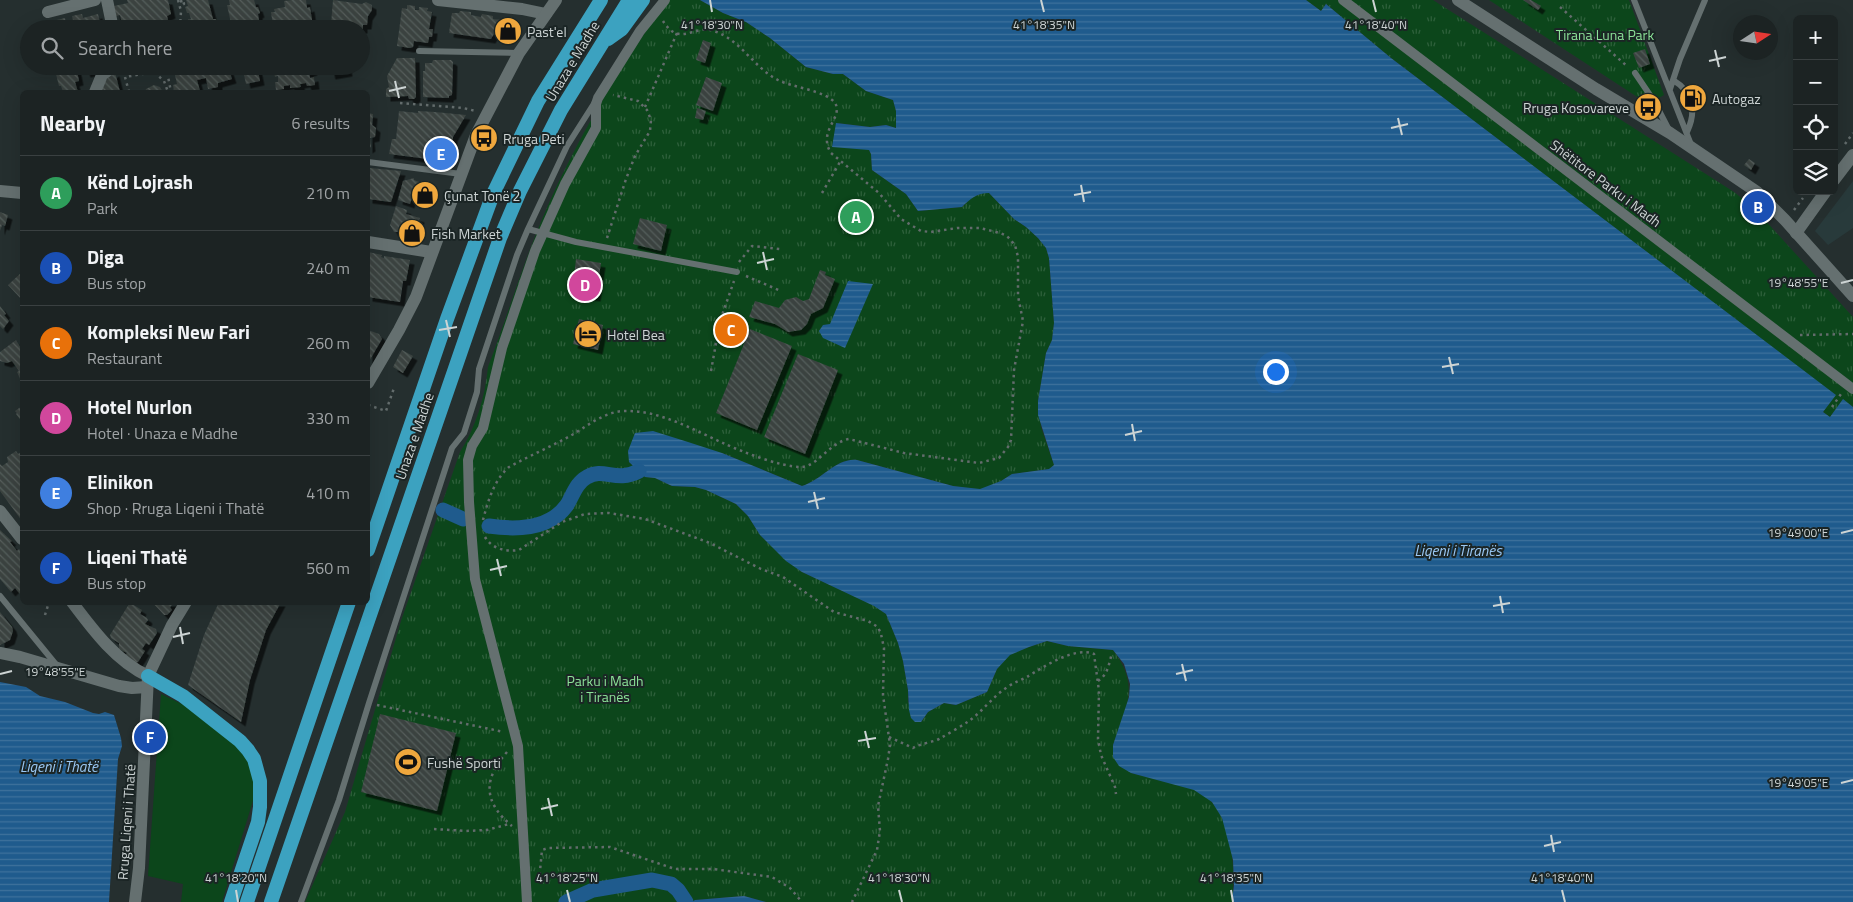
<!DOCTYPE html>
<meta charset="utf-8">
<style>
:root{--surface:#1c2323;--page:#252b2b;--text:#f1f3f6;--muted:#a0a4a6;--line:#3a4041;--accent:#b45309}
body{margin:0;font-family:"Titillium Web",sans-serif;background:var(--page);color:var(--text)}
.controls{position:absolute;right:15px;top:15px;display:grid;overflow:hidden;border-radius:8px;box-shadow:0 5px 20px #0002}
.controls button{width:45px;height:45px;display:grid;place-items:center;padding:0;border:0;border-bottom:1px solid var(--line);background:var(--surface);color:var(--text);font:25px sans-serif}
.compass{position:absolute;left:1733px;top:15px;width:45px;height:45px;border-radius:50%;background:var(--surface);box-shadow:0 5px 20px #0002;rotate:78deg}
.you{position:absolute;left:1275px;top:371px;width:18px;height:18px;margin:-12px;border:4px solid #fff;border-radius:50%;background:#1a73e8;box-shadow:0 0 0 8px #1a73e833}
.badge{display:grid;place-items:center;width:32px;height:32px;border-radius:50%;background:var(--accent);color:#fff;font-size:16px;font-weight:700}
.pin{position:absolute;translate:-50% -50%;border:2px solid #fff;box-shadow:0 1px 5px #0006}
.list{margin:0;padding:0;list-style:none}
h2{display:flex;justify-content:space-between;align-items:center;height:65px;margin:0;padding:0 20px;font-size:21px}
h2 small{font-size:16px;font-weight:400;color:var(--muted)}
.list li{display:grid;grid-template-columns:32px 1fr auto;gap:15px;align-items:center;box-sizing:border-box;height:75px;padding:0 20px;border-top:1px solid var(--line)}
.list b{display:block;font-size:19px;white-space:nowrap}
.list p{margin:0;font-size:16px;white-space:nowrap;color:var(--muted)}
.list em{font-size:16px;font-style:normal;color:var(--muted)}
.icon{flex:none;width:28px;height:28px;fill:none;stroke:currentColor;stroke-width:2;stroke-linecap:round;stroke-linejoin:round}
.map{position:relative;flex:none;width:1853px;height:902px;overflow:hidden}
.search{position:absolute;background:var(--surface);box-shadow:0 5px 20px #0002;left:20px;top:20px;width:350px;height:55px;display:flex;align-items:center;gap:12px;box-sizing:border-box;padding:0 18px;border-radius:28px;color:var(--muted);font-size:19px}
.panel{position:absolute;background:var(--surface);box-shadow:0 5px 20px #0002;left:20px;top:90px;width:350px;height:515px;border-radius:8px}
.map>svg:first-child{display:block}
.built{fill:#283a3b}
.grass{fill:#0c461b}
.park{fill:url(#park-tufts)}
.water{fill:url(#water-rules)}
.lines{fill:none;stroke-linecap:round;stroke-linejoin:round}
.canal{stroke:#1f5b8d;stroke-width:15}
.building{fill:url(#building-back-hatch);filter:url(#shadow)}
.path{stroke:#636c6c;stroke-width:2.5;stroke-dasharray:2.5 4;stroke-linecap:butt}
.service{stroke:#657070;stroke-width:6}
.pedestrian{stroke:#657070;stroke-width:10}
.minor{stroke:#657070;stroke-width:12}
.tertiary{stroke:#657070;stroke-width:12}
.secondary{stroke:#657070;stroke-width:12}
.trunk{stroke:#3ca2c0;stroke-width:14}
.ticks{fill:none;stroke:#cdd4d4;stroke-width:2}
.labels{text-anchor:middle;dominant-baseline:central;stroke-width:4;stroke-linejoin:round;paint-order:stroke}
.poi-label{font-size:14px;fill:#cdd4d4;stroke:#1b2525;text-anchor:start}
.park-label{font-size:14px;fill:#8ce298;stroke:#1b2525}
.street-label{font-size:14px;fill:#cdd4d4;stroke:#1b2525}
.water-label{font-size:15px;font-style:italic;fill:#9ac8f4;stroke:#1b2525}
.ticks-label{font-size:12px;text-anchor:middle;fill:#cdd4d4;stroke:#1b2525;stroke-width:4;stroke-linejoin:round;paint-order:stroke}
</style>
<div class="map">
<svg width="1853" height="902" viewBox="0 0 1853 902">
<defs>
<pattern id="park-tufts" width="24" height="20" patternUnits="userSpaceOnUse" patternTransform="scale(1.25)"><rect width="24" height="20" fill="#0c461b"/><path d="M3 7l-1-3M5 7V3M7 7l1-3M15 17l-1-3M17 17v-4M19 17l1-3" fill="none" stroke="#2e603b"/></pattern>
<pattern id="water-rules" width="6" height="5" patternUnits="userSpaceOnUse" patternTransform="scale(1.25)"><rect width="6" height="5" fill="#1f5b8d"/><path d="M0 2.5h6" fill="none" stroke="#3e729c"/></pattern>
<pattern id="building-back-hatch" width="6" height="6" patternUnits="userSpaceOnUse" patternTransform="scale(1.25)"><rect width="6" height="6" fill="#3a4340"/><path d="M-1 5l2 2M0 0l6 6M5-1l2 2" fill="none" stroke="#555d5b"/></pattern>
<filter id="shadow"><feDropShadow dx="4.5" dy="4.5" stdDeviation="0" flood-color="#0009"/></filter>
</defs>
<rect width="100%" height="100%" fill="#252f2f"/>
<!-- built -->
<path class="built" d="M 1853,181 L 1853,228 L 1828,245 L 1815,231 Z"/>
<!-- grass -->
<path class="grass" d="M 161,694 L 192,709 L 230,738 L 251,764 L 255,794 L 222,902 L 181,902 L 183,884 L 148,876 Z"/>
<!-- park -->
<path class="park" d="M 668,0 L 700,0 L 723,13 L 746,22 L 770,38 L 806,67 L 833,74 L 843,74 L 866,91 L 893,100 L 896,111 L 896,128 L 886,125 L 870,127 L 837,123 L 869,150 L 871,154 L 872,170 L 906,194 L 918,211 L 962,207 L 971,198 L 982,193 L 989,193 L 1014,219 L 1026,227 L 1038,238 L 1046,248 L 1049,258 L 1054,323 L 1052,340 L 1046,353 L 1038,401 L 1041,427 L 1054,465 L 1049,469 L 1012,474 L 1001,481 L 980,490 L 953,486 L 857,460 C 835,458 823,480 802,486 L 722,453 L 629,462 L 645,477 L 655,478 L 672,486 L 695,487 L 706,490 L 736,504 L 748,516 L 760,535 L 787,561 L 802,572 L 875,606 L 886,614 L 898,643 L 903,661 L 908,690 L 908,702 L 921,722 L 928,712 L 944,703 L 956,705 L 987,692 L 997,669 L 1010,654 L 1029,647 L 1047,641 L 1068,646 L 1113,650 C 1140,686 1127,707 1113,745 L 1131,773 C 1149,778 1177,782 1194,789 C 1233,806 1236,866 1232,902 L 766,902 L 744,896 L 695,900 L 692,902 L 305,902 L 345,812 L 401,621 L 460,452 C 476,427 485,397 488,367 C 507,318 522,266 543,217 C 575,142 620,66 668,0 Z
M 1306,0 L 1433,0 L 1734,192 L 1754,208 L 1853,317 L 1853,407 L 1843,400 L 1830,417 L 1823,412 L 1835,395 L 1391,58 L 1326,4 L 1321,11 Z
M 1489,0 L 1629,0 L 1664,95 L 1648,104 Z"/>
<!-- water -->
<path class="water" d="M 700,0 L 1306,0 L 1321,11 L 1326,4 L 1391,58 L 1836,395 L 1823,412 L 1830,417 L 1843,399 L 1853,407 L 1853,902 L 1232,902 L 1234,885 L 1233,860 L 1222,818 L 1212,802 L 1194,790 L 1131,773 L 1119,766 L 1113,757 L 1113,745 L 1129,697 L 1130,684 L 1124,664 L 1113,650 L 1068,646 L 1047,641 L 1029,647 L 1010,655 L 997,669 L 987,692 L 956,705 L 944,703 L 928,712 L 921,722 L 915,722 L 911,718 L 909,710 L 908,690 L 903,661 L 898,643 L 886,614 L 874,606 L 802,572 L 786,561 L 760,535 L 748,516 L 736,504 L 706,490 L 695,487 L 672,486 L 655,478 L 645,477 L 629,462 L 628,451 L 635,433 L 653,431 L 688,442 L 722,453 L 802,486 C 823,480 835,458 857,460 L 953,486 L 980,489 L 1001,481 L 1012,474 L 1049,469 L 1054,465 L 1038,415 L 1038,401 L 1046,353 L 1052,340 L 1054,323 L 1049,258 L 1046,248 L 1038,238 L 1026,227 L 1014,219 L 989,193 C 977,193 970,199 962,207 L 918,211 L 906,194 L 872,170 L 871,154 L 869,150 L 832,147 L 836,123 L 870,127 L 886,125 L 896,128 L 896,111 L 893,100 L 866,91 L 843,74 L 833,74 L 806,67 L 770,38 L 746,22 L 723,13 Z
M 848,281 L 873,284 L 845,348 L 823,338 L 819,331 L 823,325 L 830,324 Z
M 0,682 L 26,687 L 40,696 L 65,702 L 93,713 L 99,714 L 105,712 L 114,715 L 121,738 L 122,746 L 118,759 L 109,902 L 0,902 Z
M 744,896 L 766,902 L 692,902 L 695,900 Z"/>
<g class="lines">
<!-- canal -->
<path class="canal" d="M 443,510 L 463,519
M 489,526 C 516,530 549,530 567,505 C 573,495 576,483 587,477 C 604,467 616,483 639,471
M 566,902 L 593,890 L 652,880 L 671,884 L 678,890 L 686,902"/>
</g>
<!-- building -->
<path class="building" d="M 127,0 L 168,0 L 171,14 L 167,16 L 170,29 L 129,29 L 128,26 L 123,27 L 120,15 L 116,16 L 114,6 L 128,3 Z
M 186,0 L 208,0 L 213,19 L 216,19 L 217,24 L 214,25 L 215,28 L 194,29 L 193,25 L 189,25 L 188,19 L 191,19 L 189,13 L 187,13 L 185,7 L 188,6 Z
M 229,0 L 254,0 L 256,7 L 258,7 L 260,13 L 258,14 L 259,21 L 257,21 L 258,29 L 232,28 L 227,5 L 230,5 Z
M 292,0 L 306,0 L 307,8 L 310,7 L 312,20 L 308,21 L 309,25 L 312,25 L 313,29 L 277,29 L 276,25 L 273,26 L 271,12 L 275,12 L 274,9 L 285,7 L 284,1 Z
M 333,0 L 362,4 L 366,2 L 372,5 L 372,10 L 368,16 L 367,25 L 363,25 L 363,29 L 349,29 L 331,25 Z
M 1523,0 L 1531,0 L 1541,6 L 1538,10 Z
M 407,5 L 415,6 L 415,10 L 419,10 L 419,7 L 428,8 L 427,11 L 432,12 L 429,29 L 433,29 L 432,37 L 429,37 L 428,43 L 414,41 L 413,47 L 410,48 L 397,46 L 402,8 L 407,9 Z
M 460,11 L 471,12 L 471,15 L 481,17 L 482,14 L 493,16 L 493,19 L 502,20 L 491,39 L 449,33 L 452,13 L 459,13 Z
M 82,14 L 83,18 L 98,14 L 100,23 L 96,24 L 97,29 L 75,29 L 72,16 Z
M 65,18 L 67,29 L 40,29 L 55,25 L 53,21 Z
M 703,40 L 711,43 L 705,63 L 696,60 Z
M 1645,49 L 1650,64 L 1639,68 L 1633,53 Z
M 397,58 L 415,58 L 416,97 L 414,99 L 409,99 L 408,96 L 386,97 L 386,89 L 389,87 L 387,76 Z
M 433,60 L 451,60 L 453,62 L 452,95 L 449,96 L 449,98 L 423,97 L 423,71 L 425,71 L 425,63 L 432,63 Z
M 54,66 L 76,66 L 79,81 L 75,82 L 78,92 L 63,92 L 61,86 L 59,86 Z
M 84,66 L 95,66 L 96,71 L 86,73 Z
M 177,66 L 224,66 L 225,71 L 229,70 L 232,79 L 218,83 L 218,87 L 208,89 L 206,78 L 197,80 L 200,91 L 190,92 L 189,90 L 174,92 L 173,85 L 177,84 L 174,71 L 178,70 Z
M 242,66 L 257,66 L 260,81 L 246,84 Z
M 273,66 L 312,66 L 313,71 L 309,72 L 310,78 L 314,77 L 315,85 L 307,86 L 306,83 L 300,84 L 301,87 L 290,88 L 290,85 L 284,86 L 284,89 L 276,90 L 275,82 L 278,82 L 278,76 L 275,77 Z
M 329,66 L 347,66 L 348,72 L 331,75 Z
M 115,72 L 120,92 L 100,92 L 103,84 L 110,75 Z
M 706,77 L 722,83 L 713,111 L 696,105 Z
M 154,85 L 160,87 L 163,92 L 145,92 L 146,89 Z
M 697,108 L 706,111 L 703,120 L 695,118 Z
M 399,111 L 418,113 L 418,111 L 435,112 L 466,115 L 453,137 L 453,141 L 447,140 L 444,161 L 389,154 L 392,139 L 396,139 Z
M 368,113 L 373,114 L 372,125 L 376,128 L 375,137 L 370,138 L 371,147 L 368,149 Z
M 1749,159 L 1755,163 L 1751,170 L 1744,165 Z
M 370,168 L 401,171 L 391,202 L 368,199 L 368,178 Z
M 414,178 L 414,180 L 430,186 L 425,204 L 411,200 L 410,204 L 398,200 L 403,181 Z
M 396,206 L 407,210 L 406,214 L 420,218 L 414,237 L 398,232 L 394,232 L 390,225 Z
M 0,212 L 8,215 L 5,226 L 2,225 L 0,231 Z
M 640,218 L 667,225 L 661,251 L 633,244 Z
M 368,252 L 382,255 L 381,257 L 384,258 L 384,256 L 410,260 L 406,281 L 403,281 L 400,302 L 368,297 Z
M 576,259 L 601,263 L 596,297 L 572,294 Z
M 820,270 L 826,272 L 825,275 L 835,279 L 823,308 L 811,314 L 807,324 L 801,330 L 788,332 L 775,324 L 749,317 L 755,301 L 779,308 L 785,300 L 796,297 L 803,301 L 809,299 Z
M 22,272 L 22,300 L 8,285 Z
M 0,306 L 6,314 L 4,315 L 9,321 L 3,329 L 0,326 Z
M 579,319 L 603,325 L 598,350 L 573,344 Z
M 750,329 L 792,346 L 757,430 L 716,413 Z
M 368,330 L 379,334 L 382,339 L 368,363 Z
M 16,340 L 22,350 L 21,381 L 17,372 L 19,371 L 12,361 L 7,363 L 0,361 L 0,352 Z
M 402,350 L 413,356 L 403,373 L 393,367 Z
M 798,354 L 838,370 L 805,454 L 764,437 Z
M 22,406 L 22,422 L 16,414 L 17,413 L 15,411 Z
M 16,451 L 18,454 L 21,452 L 22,454 L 22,521 L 0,491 L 0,464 L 2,466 L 8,462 L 7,457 Z
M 0,530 L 12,541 L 10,542 L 17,551 L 19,549 L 22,552 L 22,592 L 20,594 L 15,588 L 11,592 L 0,579 Z
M 152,602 L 175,602 L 170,607 L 172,610 L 167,615 L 164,615 Z
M 219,602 L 281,602 L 266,630 L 250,680 L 241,722 L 188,685 L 204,635 Z
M 129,604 L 132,604 L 142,610 L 140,614 L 147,618 L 148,620 L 145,624 L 156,629 L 157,633 L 149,645 L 146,643 L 142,649 L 145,651 L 138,662 L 134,663 L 125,655 L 127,653 L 119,649 L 119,643 L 111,638 L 110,635 Z
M 0,612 L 12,627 L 13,631 L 10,640 L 0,645 Z
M 380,714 L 456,733 L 437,811 L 361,792 Z"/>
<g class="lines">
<!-- path -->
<path class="path" d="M 178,0 L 181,11 L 180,29
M 181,0 L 182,5 L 184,4 L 183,0
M 1560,7 L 1628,67
M 166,66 L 171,92
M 129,92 L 125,77 L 154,72 L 164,81 L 168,92
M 400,103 L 463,108 L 476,111
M 645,107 L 677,33
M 1845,144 L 1853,133
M 822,193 L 840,162
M 1794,210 L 1803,198
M 607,238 L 626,179 L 635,156 L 650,131 L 651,120 L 647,110 L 638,101 L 613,95
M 739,262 L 752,246 L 780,249
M 746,276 L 781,291
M 1800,335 L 1853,334
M 711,371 L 720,321 L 734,281
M 368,405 L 386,411 L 394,388
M 1832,407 L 1841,394
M 483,520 C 488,501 494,480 509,467 C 529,456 550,447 570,436 C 586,427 605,411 625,411 C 659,410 694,430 725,444 C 743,452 781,467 801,467 C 817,467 830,442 849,439 L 904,453 L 979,463 L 999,458 L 1008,447 L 1011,440 L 1014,370 L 1023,321 L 1018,296 L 1018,257 L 1015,245 L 1007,236 L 1000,233 L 980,228 L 957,228 L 931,232 L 921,231 L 901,219 L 879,193 L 831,153 C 817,131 844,117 835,103 C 827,91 791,87 778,80 C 754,68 741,40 714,31 C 694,24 680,48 663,21
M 485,537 C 492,549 506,552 519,550 L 562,522 L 585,514 L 609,513 L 645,519 L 710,543 L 761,569 L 783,577 L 834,612 L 868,621 L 878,627 L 881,634 L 884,648 L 883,695 L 890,745 L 888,759 L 878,806 L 880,831 L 877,850 L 852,902
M 45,615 L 49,602
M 1098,681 C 1108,675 1109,663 1112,653
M 377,705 L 504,732
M 889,737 L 913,748 C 922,743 930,743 939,739 C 948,734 960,727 969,721 C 983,711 994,695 1009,686 C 1015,682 1021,680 1027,677 C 1043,667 1075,646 1094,654 L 1099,691 L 1098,739 L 1101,755 L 1115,787 L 1116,794
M 507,752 C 483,779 483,802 512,826
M 434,829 L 466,831 L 487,830 L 509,824
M 539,881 L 542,850 L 548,848 L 610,847 L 675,869 L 713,869 L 772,877 L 790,888 L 802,902"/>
<!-- service -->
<path class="service" d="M 1634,0 L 1692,147
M 419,51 L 519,53
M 1635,73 L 1654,101 L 1669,130
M 1673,80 C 1693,92 1697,111 1687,132
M 1670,89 L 1680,59 L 1705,0
M 368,162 L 461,174
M 528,229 L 576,242 L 737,272
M 0,596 L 58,667
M 301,902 L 339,800 L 369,703 L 452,448 L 464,433 L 477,392 L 479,369 L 517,255 L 528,229 L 567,146 L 595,102"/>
<!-- pedestrian -->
<path class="pedestrian" d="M 1343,0 L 1853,389
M 527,902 L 518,746 L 475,579 L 469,502 L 468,460 L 472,446 L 483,428 L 502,348 L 535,251 L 565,184 L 596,128 L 596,104 L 598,98 L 640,31 L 665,0"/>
<!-- minor -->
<path class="minor" d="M 107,0 L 113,29
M 438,0 L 522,9 L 546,14
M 48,12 L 95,0
M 95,92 L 102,75 L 114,66
M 0,191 L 22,193
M 368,242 L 431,252
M 0,511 L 22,539
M 72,602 C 93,630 116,661 148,676
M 0,653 L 20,657 L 119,686 L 132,688 L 147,687"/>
<!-- tertiary -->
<path class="tertiary" d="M 1834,180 L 1853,155
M 1796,233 L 1826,191
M 368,383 L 399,330 L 416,297 L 476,135 L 519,53 L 556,0
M 135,902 L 139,868 L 148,676 L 172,625 L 186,602"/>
<!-- secondary -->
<path class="secondary" d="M 1458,0 L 1596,89 L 1670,133 L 1757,192 L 1785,220 L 1853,296"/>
<!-- trunk -->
<path class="trunk" d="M 608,39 L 622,29 L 643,0
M 368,550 L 447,319 L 493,194 L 538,101 L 601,0
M 148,676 L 183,696 L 240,741 L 248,750 L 254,759 L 260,781 L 260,807 L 258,822 L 231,902
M 247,902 L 349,602
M 271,902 L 500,238 L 520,191 L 561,110 L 629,0"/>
</g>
<!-- ticks -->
<path class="ticks" d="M 710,0 L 712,12M 1041,0 L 1044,12M 1373,0 L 1376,12M 1715,50 L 1719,67M 1709,61 L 1726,57M 395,81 L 399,98M 389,91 L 406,87M 1398,118 L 1402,135M 1391,128 L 1408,124M 1081,185 L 1084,202M 1074,195 L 1091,192M 763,252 L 767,270M 757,263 L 774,259M 1841,283 L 1853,280M 446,320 L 450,337M 439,330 L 457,327M 1449,357 L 1453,374M 1442,367 L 1459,364M 1132,424 L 1135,441M 1125,435 L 1142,431M 814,492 L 818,509M 808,502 L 825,498M 1841,533 L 1853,530M 497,559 L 501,576M 490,570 L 507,566M 1500,596 L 1503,613M 1493,606 L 1510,603M 180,627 L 183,644M 173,637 L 190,633M 1182,664 L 1186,681M 0,674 L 12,671M 1176,674 L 1193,670M 865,731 L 869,748M 858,741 L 876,738M 1841,783 L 1853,780M 548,798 L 552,816M 541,809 L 558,805M 1551,835 L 1554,852M 1544,846 L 1561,842M 236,890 L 238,902M 567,890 L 570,902M 899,890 L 902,902M 1231,890 L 1233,902M 1562,890 L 1565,902"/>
<!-- icons -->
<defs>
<g id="shop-disc" transform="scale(1.4375)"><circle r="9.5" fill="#efa73d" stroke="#1b2525"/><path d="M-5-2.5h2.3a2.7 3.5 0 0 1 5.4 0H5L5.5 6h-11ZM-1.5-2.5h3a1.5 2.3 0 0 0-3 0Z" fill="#111"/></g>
<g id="fuel-disc" transform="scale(1.4375)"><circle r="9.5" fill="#efa73d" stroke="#1b2525"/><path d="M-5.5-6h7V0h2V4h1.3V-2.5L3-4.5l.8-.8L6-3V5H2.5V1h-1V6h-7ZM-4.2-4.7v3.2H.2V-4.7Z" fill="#111"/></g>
<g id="bus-disc" transform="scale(1.4375)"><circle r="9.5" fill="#efa73d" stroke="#1b2525"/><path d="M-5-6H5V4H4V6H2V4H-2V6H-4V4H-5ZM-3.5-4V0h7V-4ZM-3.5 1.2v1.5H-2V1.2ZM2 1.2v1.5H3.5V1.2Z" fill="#111"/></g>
<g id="hotel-disc" transform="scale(1.4375)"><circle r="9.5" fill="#efa73d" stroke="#1b2525"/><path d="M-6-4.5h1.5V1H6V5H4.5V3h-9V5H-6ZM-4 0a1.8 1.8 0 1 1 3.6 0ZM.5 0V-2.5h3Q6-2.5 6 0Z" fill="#111"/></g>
<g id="stadium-disc" transform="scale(1.4375)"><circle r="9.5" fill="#efa73d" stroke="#1b2525"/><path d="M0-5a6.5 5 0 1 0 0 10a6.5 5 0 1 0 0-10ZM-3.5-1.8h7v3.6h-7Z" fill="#111"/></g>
</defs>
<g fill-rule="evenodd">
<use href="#shop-disc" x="508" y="31"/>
<use href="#fuel-disc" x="1693" y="98"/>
<use href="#bus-disc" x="1648" y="107"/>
<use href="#bus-disc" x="484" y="138"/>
<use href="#shop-disc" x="425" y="195"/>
<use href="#shop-disc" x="412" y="233"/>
<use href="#hotel-disc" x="588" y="334"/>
<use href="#stadium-disc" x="408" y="762"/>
</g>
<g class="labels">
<!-- poi labels -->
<g class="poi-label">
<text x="527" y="31">Past'el</text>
<text x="1712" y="98">Autogaz</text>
<text x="1629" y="107" text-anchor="end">Rruga Kosovareve</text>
<text x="503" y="138">Rruga Peti</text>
<text x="444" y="195">Çunat Tonë 2</text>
<text x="431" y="233">Fish Market</text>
<text x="607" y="334">Hotel Bea</text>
<text x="427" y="762">Fushë Sporti</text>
</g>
<!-- park labels -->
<g class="park-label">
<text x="1605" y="34">Tirana Luna Park</text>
<text x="605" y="680">Parku i Madh<tspan x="605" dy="16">i Tiranës</tspan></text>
</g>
<!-- street labels -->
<g class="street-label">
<text transform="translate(572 61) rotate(-59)">Unaza e Madhe</text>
<text transform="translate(1606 183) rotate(37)">Shëtitore Parku i Madh</text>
<text transform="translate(414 436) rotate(-71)">Unaza e Madhe</text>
<text transform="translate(126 822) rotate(-86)">Rruga Liqeni i Thatë</text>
</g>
<!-- water labels -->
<g class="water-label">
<text x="1458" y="550">Liqeni i Tiranës</text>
<text x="59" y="766">Liqeni i Thatë</text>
</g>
</g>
<g class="ticks-label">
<text x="712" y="29">41°18'30"N</text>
<text x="1044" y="29">41°18'35"N</text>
<text x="1376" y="29">41°18'40"N</text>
<text x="1798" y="287">19°48'55"E</text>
<text x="1798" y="537">19°49'00"E</text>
<text x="55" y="676">19°48'55"E</text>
<text x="1798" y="787">19°49'05"E</text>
<text x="236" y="882">41°18'20"N</text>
<text x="567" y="882">41°18'25"N</text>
<text x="899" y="882">41°18'30"N</text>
<text x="1231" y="882">41°18'35"N</text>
<text x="1562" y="882">41°18'40"N</text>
</g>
</svg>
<div class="controls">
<button>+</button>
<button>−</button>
<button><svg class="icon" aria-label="locate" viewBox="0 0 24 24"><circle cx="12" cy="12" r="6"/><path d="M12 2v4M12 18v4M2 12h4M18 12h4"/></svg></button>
<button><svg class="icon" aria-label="layers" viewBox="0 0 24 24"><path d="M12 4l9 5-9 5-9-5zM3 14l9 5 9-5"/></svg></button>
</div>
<svg class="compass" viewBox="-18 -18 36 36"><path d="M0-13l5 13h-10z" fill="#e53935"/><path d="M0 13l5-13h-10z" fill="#a0a4a6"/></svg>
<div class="you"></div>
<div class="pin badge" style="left:856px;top:217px;background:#2e9e5b">A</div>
<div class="pin badge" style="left:1758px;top:207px;background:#1a4fb4">B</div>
<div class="pin badge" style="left:731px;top:330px;background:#e8710a">C</div>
<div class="pin badge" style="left:585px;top:285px;background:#d1479c">D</div>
<div class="pin badge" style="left:441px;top:154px;background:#3f7fe0">E</div>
<div class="pin badge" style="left:150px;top:737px;background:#1a4fb4">F</div>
<div class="search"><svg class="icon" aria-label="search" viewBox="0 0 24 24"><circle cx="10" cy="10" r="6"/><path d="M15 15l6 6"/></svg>Search here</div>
<section class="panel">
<h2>Nearby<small>6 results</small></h2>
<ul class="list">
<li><span class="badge" style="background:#2e9e5b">A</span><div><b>Kënd Lojrash</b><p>Park</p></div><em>210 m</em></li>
<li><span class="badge" style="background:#1a4fb4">B</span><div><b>Diga</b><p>Bus stop</p></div><em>240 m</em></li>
<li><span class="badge" style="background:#e8710a">C</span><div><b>Kompleksi New Fari</b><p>Restaurant</p></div><em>260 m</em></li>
<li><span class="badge" style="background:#d1479c">D</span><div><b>Hotel Nurlon</b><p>Hotel · Unaza e Madhe</p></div><em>330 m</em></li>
<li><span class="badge" style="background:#3f7fe0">E</span><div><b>Elinikon</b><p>Shop · Rruga Liqeni i Thatë</p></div><em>410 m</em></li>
<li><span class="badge" style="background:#1a4fb4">F</span><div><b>Liqeni Thatë</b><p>Bus stop</p></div><em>560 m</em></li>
</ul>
</section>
</div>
